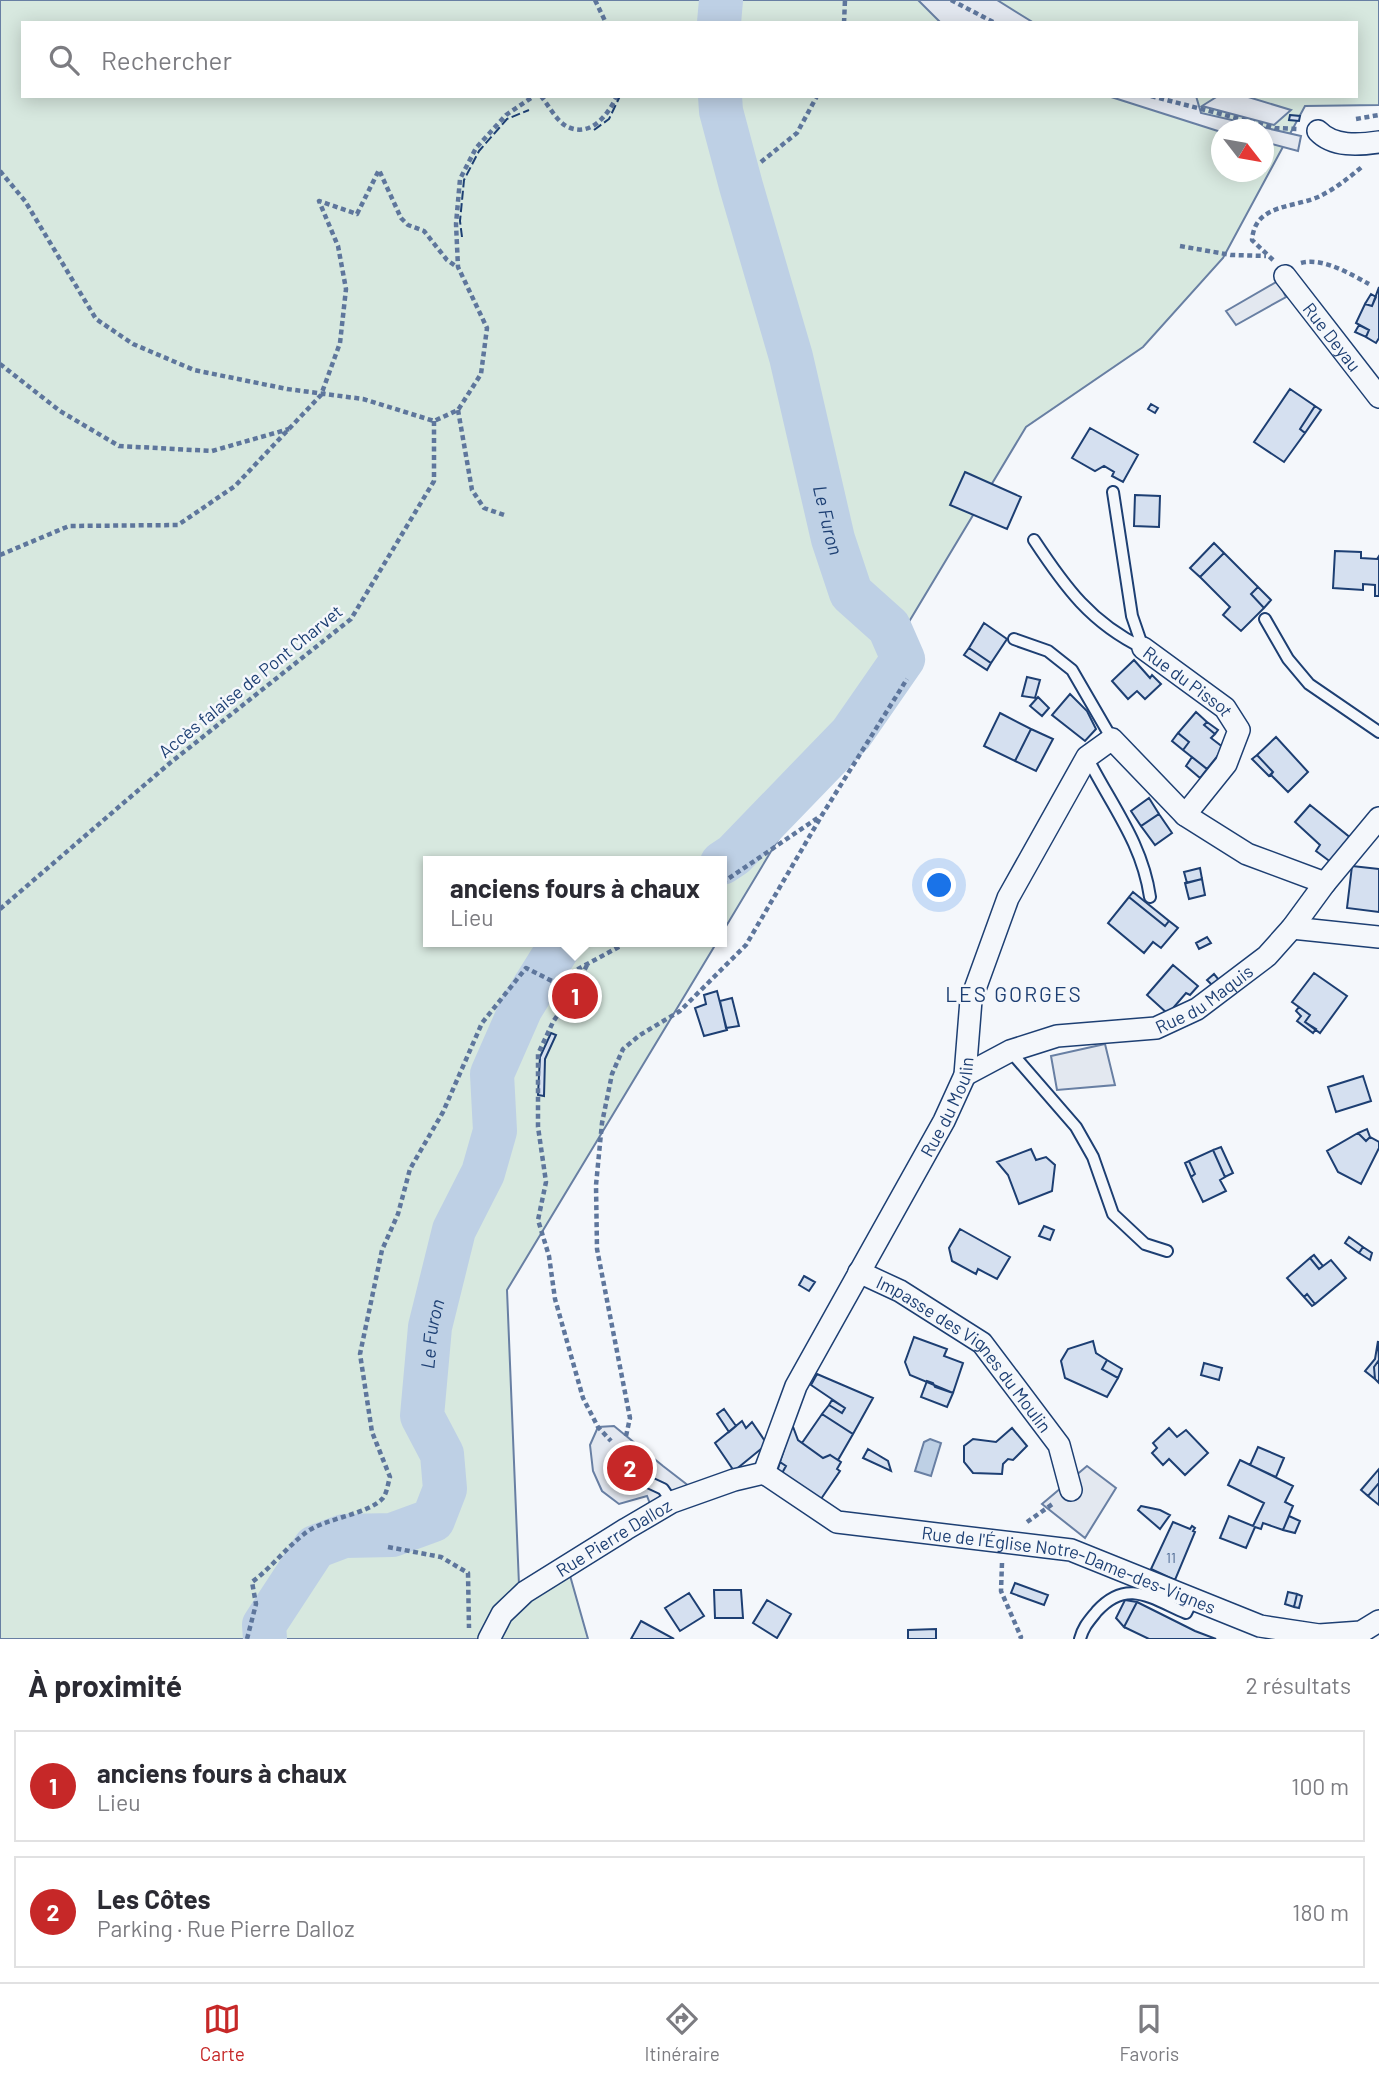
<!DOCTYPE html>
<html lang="fr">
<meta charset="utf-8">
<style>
:root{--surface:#fff;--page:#f7f7f7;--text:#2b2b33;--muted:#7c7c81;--line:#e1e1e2;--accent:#c62828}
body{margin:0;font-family:Barlow,sans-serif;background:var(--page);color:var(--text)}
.compass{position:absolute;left:1211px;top:119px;width:63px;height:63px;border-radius:50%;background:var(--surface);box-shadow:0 4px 18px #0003;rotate:121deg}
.you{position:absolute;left:940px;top:886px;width:24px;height:24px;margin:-18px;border:5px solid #fff;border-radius:50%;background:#1a73e8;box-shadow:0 0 0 10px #1a73e833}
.badge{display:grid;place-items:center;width:46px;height:46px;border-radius:50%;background:var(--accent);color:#fff;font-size:23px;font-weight:700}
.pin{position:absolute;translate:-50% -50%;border:4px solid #fff;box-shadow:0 2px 7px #0006}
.popup{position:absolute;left:423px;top:856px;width:304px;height:91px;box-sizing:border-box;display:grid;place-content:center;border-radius:0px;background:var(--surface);filter:drop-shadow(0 2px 5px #0005);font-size:23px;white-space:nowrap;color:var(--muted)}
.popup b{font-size:26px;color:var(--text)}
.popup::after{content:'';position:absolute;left:50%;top:100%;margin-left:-14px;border:14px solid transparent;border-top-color:var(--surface)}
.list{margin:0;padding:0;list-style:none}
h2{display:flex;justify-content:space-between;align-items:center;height:91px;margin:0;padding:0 28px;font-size:30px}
h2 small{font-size:23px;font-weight:400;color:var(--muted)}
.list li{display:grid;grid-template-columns:46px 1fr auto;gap:21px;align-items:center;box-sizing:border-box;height:112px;margin:0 14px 14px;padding:0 14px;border:2px solid var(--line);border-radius:0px}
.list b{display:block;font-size:26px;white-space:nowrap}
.list p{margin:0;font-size:23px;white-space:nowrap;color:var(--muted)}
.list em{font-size:23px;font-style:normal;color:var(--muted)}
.icon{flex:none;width:38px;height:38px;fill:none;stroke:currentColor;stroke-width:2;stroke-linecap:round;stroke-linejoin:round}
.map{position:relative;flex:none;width:1379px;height:1639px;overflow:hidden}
.search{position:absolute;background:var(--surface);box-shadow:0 4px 18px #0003;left:21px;right:21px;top:21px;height:77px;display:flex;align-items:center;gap:18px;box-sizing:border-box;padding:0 24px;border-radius:0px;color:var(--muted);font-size:26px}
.sheet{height:343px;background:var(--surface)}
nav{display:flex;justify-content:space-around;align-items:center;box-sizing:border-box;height:98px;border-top:2px solid var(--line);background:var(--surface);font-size:19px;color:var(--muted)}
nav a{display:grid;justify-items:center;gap:4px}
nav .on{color:var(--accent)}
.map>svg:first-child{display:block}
.green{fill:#d7e8df;stroke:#687fa3;stroke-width:2;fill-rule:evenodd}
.parking{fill:#e3e8f0;stroke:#687fa3;stroke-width:2}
.water{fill:#bed0e5;stroke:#687fa3;stroke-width:2}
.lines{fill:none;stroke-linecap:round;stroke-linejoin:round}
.stream{stroke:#bed0e5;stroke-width:7}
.river{stroke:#bed0e5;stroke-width:44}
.building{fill:#d5e0f0;stroke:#1d3f73;stroke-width:2}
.lane-casing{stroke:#1d3f73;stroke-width:14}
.street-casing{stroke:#1d3f73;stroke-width:24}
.path{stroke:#5e769c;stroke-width:4.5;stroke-dasharray:5 3.5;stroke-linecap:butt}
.lane{stroke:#f4f7fb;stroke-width:10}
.street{stroke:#f4f7fb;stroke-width:21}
.fence{stroke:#1d3f73;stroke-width:2;stroke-dasharray:9 3.5;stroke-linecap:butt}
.labels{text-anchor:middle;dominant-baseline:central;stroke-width:5;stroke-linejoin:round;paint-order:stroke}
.number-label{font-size:14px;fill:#4b6792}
.street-label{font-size:18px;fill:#1d3f73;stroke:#f4f7fb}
.water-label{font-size:19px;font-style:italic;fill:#1d3f73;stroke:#f4f7fb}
.quarter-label{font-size:21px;letter-spacing:2px;fill:#1d3f73;stroke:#f4f7fb}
</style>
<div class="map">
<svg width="1379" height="1639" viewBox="0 0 1379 1639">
<rect width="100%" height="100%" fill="#f4f7fb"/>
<!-- green -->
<path class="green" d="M 0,0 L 1379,0 L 1379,105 L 1305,106 L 1223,258 L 1143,347 L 1026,427 L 722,933 L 722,861 L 428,861 L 428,942 L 717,942 L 507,1290 L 519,1585 L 479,1639 L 0,1639 ZM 23,23 L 1356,23 L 1356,96 L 23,96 ZM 1222,130 L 1264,130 L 1264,172 L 1222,172 Z
M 569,1572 L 588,1639 L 497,1639 L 523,1602 Z"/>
<!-- parking -->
<path class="parking" d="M 918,0 L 997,0 L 1034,23 L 941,23 Z
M 1108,96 L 1196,96 L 1201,113 L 1301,136 L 1298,151 L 1264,142 L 1264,130 L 1222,130 L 1221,132 Z
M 1218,96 L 1245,96 L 1291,110 L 1274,125 L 1202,106 Z
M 1278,281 L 1286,297 L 1236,325 L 1226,311 Z
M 1105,1044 L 1115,1085 L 1057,1090 L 1051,1056 Z
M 614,1426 L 663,1466 L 698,1493 L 654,1514 L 647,1496 L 619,1504 L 602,1491 L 593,1471 L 590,1445 L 598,1427 Z
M 1087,1466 L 1116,1488 L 1085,1538 L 1042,1504 Z"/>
<!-- water -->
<path class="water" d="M 930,1439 L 941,1443 L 931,1476 L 915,1471 L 924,1442 Z"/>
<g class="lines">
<!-- stream -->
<path class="stream" d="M 518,992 L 528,997"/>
<!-- river -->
<g class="river">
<path d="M 719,23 L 721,0"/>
<path id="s1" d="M 720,96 L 721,111 L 741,186 L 791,357 L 833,539 L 851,593 L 889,627 L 903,659 L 851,734 L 734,855 L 722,863"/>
<path id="s2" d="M 265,1639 L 264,1625 L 315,1547 L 344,1536 L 392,1535 L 433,1520 L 445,1489 L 442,1454 L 422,1416 L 430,1327 L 454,1230 L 483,1173 L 495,1131 L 492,1074 L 521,1008 L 562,942"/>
</g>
</g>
<!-- building -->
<path class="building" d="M 1290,115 L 1300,116 L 1299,121 L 1289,120 Z
M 1379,287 L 1379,338 L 1376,343 L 1366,337 L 1369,330 L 1356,323 L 1365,304 L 1372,306 Z
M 1371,294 L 1376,297 L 1372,306 L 1365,304 Z
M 1359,325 L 1369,330 L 1366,337 L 1355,332 Z
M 1290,389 L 1315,406 L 1300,429 L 1305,433 L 1284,462 L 1254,442 Z
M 1151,404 L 1158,408 L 1155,413 L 1148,409 Z
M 1315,406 L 1321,410 L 1305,433 L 1300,429 Z
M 1090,428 L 1138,455 L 1123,482 L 1112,476 L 1114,472 L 1104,466 L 1095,471 L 1072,458 Z
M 965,472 L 1021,497 L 1007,529 L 950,505 Z
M 1135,495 L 1160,496 L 1159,527 L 1134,526 Z
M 1214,543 L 1224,553 L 1200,577 L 1190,568 Z
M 1335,551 L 1361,552 L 1361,558 L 1377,559 L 1379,556 L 1379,596 L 1375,596 L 1375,585 L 1363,584 L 1363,590 L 1333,588 Z
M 1224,553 L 1258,587 L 1251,594 L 1264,608 L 1241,631 L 1223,615 L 1230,607 L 1200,577 Z
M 1258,587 L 1271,600 L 1264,608 L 1251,594 Z
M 984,623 L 1007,639 L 991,663 L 969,648 Z
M 969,648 L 991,663 L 987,670 L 964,655 Z
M 1134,660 L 1150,678 L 1152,675 L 1161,684 L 1145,699 L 1137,691 L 1128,699 L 1112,681 Z
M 1027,677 L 1040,680 L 1035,698 L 1022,696 Z
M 1070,694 L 1087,711 L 1096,729 L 1085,741 L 1052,715 Z
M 1038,697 L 1049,708 L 1042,716 L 1030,706 Z
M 1196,712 L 1207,722 L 1204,725 L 1215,734 L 1211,738 L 1224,748 L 1207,769 L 1183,750 L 1189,742 L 1178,733 Z
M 1000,713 L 1031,729 L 1015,761 L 984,746 Z
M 1207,722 L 1218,730 L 1215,734 L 1204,725 Z
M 1031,729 L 1053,739 L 1036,771 L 1015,761 Z
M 1178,733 L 1189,742 L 1183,750 L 1172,741 Z
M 1276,737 L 1308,772 L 1288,792 L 1271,775 L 1273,772 L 1257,755 Z
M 1257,755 L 1273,772 L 1269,776 L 1252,759 Z
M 1192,757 L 1207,769 L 1200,778 L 1186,766 Z
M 1149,798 L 1159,814 L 1141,826 L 1131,811 Z
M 1310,805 L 1352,839 L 1332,863 L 1316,851 L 1320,845 L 1295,822 Z
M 1159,814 L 1172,833 L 1155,845 L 1141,826 Z
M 1352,866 L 1379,869 L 1379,912 L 1347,908 Z
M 1200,868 L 1202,879 L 1187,883 L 1184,872 Z
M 1202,879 L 1205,895 L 1189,899 L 1185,883 Z
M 1133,892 L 1169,921 L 1165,926 L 1129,897 Z
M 1129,897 L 1165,926 L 1169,921 L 1178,928 L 1161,948 L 1153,942 L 1144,953 L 1108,923 Z
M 1207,937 L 1211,943 L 1199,949 L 1196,943 Z
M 1173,965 L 1198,986 L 1190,995 L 1186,993 L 1168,1014 L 1147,995 Z
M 1314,973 L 1347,996 L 1320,1033 L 1305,1022 L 1310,1015 L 1292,1002 Z
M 1214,974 L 1219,980 L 1212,985 L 1207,980 Z
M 717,991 L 727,1030 L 704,1036 L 695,1008 L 706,1004 L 704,995 Z
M 732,998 L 739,1026 L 726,1028 L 720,1001 Z
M 1299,1007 L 1310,1015 L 1305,1022 L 1316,1029 L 1313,1033 L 1297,1021 L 1301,1016 L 1296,1011 Z
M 551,1033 L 556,1035 L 545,1059 L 544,1096 L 538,1095 L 540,1057 Z
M 1363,1076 L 1371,1101 L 1336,1112 L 1328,1087 Z
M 1367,1129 L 1370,1137 L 1366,1141 L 1358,1133 Z
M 1358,1133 L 1366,1141 L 1370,1137 L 1379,1142 L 1379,1148 L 1361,1184 L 1338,1172 L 1327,1151 Z
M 1221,1147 L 1233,1173 L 1225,1177 L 1213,1150 Z
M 1031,1149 L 1036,1160 L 1046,1157 L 1055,1165 L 1052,1191 L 1019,1204 L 1008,1175 L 997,1162 Z
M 1213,1150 L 1225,1177 L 1220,1180 L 1226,1191 L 1203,1202 L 1191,1177 L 1195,1174 L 1189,1161 Z
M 1189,1161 L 1195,1174 L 1191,1177 L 1185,1163 Z
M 1044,1226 L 1054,1230 L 1050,1240 L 1039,1236 Z
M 960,1229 L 1010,1257 L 997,1279 L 978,1269 L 976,1274 L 952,1261 L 949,1248 Z
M 1349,1237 L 1363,1247 L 1359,1253 L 1345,1243 Z
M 1363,1247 L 1372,1253 L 1370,1260 L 1359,1253 Z
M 1314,1255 L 1323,1266 L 1319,1269 L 1310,1258 Z
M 1310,1258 L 1319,1269 L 1331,1260 L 1346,1278 L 1315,1304 L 1307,1294 L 1304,1297 L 1287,1278 Z
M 804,1276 L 815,1282 L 809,1291 L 799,1285 Z
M 1307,1294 L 1315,1304 L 1312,1306 L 1304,1297 Z
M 914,1337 L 947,1349 L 944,1356 L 963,1363 L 953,1393 L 910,1375 L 905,1362 Z
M 1093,1341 L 1096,1353 L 1107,1360 L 1102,1369 L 1118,1378 L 1107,1397 L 1065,1378 L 1061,1361 L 1068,1349 Z
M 1378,1341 L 1379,1360 L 1374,1367 L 1375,1379 L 1365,1371 L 1375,1359 Z
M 1107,1360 L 1122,1369 L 1118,1378 L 1102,1369 Z
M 1379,1360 L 1379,1383 L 1375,1379 L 1374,1367 Z
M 1204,1363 L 1222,1368 L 1219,1380 L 1201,1375 Z
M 817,1374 L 873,1398 L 853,1434 L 822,1414 L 829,1405 L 842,1413 L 845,1408 L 811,1385 Z
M 927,1381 L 933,1383 L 935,1387 L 953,1393 L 947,1407 L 921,1397 Z
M 832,1400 L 845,1408 L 842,1413 L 829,1405 Z
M 724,1409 L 736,1426 L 729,1432 L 717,1414 Z
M 822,1414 L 853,1434 L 838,1460 L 830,1455 L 823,1458 L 802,1443 Z
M 742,1421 L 746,1428 L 752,1422 L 767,1444 L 734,1471 L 715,1443 Z
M 792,1424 L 798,1440 L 823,1458 L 830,1455 L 841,1462 L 837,1469 L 840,1471 L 821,1499 L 781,1475 L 786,1466 L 780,1462 Z
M 1012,1428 L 1027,1446 L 1013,1460 L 1008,1459 L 1003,1464 L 1002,1474 L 973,1473 L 964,1462 L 964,1446 L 973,1439 L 996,1442 Z
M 1169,1428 L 1177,1437 L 1186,1430 L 1208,1453 L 1185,1475 L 1169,1459 L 1163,1465 L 1152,1453 L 1157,1448 L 1153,1443 Z
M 1258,1447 L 1284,1458 L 1276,1477 L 1250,1465 Z
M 868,1449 L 888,1461 L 891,1471 L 863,1458 Z
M 1240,1460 L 1293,1486 L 1285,1502 L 1293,1506 L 1283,1530 L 1263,1523 L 1261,1529 L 1255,1527 L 1246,1548 L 1220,1538 L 1229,1516 L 1253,1526 L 1264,1503 L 1228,1485 Z
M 780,1462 L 786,1466 L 781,1475 L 777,1472 Z
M 1379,1469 L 1379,1483 L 1368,1496 L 1361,1490 Z
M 1379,1483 L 1379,1505 L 1368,1496 Z
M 1141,1506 L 1160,1510 L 1170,1515 L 1160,1529 L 1138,1510 Z
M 1289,1516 L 1300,1521 L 1295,1533 L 1283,1530 Z
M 1173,1522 L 1190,1529 L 1192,1526 L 1195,1528 L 1193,1531 L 1195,1532 L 1175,1580 L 1151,1569 Z
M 1015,1583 L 1048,1595 L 1044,1605 L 1011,1593 Z
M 714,1590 L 741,1590 L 743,1618 L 715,1618 Z
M 1288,1592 L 1297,1594 L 1294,1607 L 1285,1604 Z
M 689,1593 L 704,1616 L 680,1631 L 665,1608 Z
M 1297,1594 L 1302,1596 L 1299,1608 L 1294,1607 Z
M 767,1600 L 791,1614 L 777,1638 L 753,1623 Z
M 1125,1600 L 1137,1602 L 1124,1627 L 1116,1618 Z
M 1137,1602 L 1195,1631 L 1216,1639 L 1149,1639 L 1124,1627 Z
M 641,1621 L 674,1639 L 631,1639 Z
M 936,1629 L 936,1639 L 908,1639 L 908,1630 Z"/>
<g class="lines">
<!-- lane casing -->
<g class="lane-casing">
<path id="lane" d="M 1113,492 L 1132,616 L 1143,648
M 1034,540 C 1065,587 1091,623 1143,648
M 1265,619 L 1288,659 L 1309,684 L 1379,732
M 1014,639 L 1048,651 L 1072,670 L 1112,739
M 1087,757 C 1111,805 1142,842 1150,897
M 1010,1051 L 1076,1127 L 1093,1157 L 1113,1214 L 1145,1244 L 1167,1251
M 621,1451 L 633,1475 L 663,1489 L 672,1502
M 1080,1639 C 1083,1627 1089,1621 1097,1611 C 1127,1578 1151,1598 1186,1613 L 1193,1599"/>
</g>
<!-- street casing -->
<g class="street-casing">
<g id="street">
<path d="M 1318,131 C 1333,147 1359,145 1379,142"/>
<path id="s3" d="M 1285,276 L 1379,397"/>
<path id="s4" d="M 1143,648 L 1225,708 L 1239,730 L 1226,764 L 1185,815"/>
<path d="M 1292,928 L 1379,937"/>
<path id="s5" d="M 965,1075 L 1010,1051 L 1057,1036 L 1156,1028 L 1197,1009 L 1267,956 L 1292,928 L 1325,883 L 1379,818"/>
<path id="s6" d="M 859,1272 L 900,1291 L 982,1343 L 1059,1445 L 1071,1490"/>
<path id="s7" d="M 764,1473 L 796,1386 L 944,1121 L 965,1075 L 971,1000 L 1008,898 L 1087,757 L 1112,739 L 1185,815 L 1247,854 L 1325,883"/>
<path id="s8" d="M 764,1473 L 837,1522 L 1071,1550 L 1260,1626 L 1319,1635 L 1361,1632 L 1379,1621"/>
<path id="s9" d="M 489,1639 L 502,1614 L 525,1592 L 626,1529 L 672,1502 L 734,1480 L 764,1473"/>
</g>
</g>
<!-- path -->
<path class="path" d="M 595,0 L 606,23
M 951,0 L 995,23
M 844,23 L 845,0
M 541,96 C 549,106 556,120 566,126 C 590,139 608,115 617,96
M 1151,96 L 1275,128 L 1298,129
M 1356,119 L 1379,115
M 761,162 L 797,133 L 817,96
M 0,171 L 25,201 L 96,319 L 133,344 L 194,370 L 287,389 L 363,399 L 434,421 L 458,410 L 481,374 L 487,328 L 458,267 L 456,224 L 460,179 L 476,148 L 506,115 L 534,96
M 1180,246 L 1231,255 L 1266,256
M 1273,260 L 1252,240 C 1255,202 1296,209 1322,195 C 1336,188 1350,177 1363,166
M 1301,263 C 1323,257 1350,274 1369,284
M 0,364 L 60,411 L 119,446 L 212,451 L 289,429
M 458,410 L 472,490 L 484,508 L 504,515
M 0,555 L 69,526 L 178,525 L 235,486 L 321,395 L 340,343 L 346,289 L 338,246 L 319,201 L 357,214 L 379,170 L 401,218 L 408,225 L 424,231 L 447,260 L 457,267
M 722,883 L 819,817
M 0,909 L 170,763 L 351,619 L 434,481 L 434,421
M 587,965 L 575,989 L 553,1022 L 538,1054 L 538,1127 L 546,1182 L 538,1220 L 549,1256 L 555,1299 L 583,1398 L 598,1427 L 611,1441
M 626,1436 L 630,1418 L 597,1249 L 596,1185 L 602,1123 L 612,1074 L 623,1049 L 640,1035 L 680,1011 L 746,945 L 822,815 L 907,679
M 1027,1522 L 1054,1503
M 388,1547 L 441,1557 L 468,1573 L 469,1628
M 1002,1563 L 1001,1591 L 1021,1637 L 1020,1639
M 247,1639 L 256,1604 L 252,1582 C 272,1567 285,1549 304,1534 C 323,1518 368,1515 383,1498 C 387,1493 388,1483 390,1477 L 372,1432 L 360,1354 L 382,1250 L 398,1214 L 410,1169 L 443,1112 L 482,1023 L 526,968 L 554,982 L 628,942"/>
<!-- lane -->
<use href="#lane" class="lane"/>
<!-- street -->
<use href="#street" class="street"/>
<!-- fence -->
<path class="fence" d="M 594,130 L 609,119 L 620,96
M 462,237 L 460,221 L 464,180 L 479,151 L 507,119 L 529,110"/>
</g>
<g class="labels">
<!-- number labels -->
<g class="number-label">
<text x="1171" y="1557">11</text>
</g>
<!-- street labels -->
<g class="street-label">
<text stroke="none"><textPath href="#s3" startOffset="77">Rue Deyau</textPath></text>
<text transform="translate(250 681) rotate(-39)">Accès falaise de Pont Charvet</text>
<text stroke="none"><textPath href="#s4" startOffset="56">Rue du Pissot</textPath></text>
<text stroke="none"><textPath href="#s5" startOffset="256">Rue du Maquis</textPath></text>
<text stroke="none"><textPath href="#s7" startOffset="411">Rue du Moulin</textPath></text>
<text stroke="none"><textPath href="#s6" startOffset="136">Impasse des Vignes du Moulin</textPath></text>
<text stroke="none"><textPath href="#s9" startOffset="164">Rue Pierre Dalloz</textPath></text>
<text stroke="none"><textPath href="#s8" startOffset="326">Rue de l'Église Notre-Dame-des-Vignes</textPath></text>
</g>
<!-- water labels -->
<g class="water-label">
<text stroke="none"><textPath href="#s1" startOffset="438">Le Furon</textPath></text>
<text stroke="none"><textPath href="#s2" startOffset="424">Le Furon</textPath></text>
</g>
<!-- quarter labels -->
<g class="quarter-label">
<text x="1014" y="993">LES GORGES</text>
</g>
</g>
</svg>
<svg class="compass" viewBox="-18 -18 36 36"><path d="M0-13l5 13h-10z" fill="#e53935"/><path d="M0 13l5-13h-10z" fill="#7c7c81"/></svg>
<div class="you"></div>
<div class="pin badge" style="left:575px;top:996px">1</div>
<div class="popup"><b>anciens fours à chaux</b>Lieu</div>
<div class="pin badge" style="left:630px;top:1468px">2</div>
<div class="search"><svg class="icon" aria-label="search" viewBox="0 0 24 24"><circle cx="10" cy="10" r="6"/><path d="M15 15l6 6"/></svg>Rechercher</div>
</div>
<section class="sheet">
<h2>À proximité<small>2 résultats</small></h2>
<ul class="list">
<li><span class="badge">1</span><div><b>anciens fours à chaux</b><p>Lieu</p></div><em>100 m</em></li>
<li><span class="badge">2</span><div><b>Les Côtes</b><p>Parking · Rue Pierre Dalloz</p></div><em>180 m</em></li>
</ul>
</section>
<nav>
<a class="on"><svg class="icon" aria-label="map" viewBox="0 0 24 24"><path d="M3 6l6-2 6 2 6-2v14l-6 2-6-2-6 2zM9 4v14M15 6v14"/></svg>Carte</a>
<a><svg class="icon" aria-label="directions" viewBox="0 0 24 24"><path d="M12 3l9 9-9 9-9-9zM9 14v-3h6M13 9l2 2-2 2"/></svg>Itinéraire</a>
<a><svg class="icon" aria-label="saved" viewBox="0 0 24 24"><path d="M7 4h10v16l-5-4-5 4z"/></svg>Favoris</a>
</nav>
